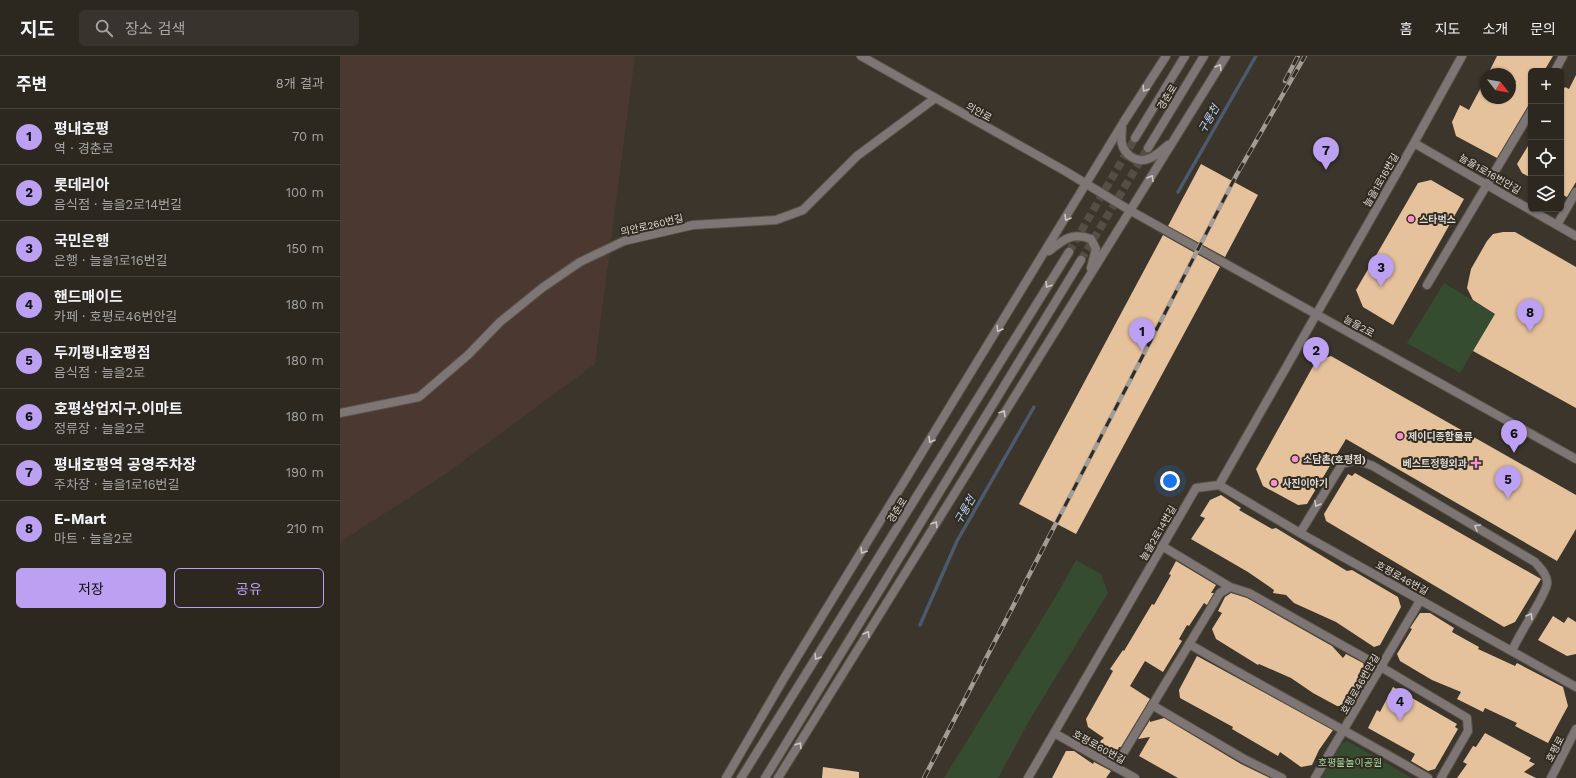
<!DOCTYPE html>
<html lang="ko">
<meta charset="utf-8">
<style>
:root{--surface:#2c2820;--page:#38342d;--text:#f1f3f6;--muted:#a6a6a5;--line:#48443e;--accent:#bca0f2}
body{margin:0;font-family:"Work Sans","Noto Sans KR",sans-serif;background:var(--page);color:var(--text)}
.controls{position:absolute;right:12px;top:12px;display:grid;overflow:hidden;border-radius:6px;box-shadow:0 1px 3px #0004}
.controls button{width:36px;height:36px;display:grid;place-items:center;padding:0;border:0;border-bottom:1px solid var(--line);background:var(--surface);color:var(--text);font:20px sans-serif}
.compass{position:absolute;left:1140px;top:12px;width:36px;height:36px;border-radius:50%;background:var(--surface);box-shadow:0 1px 3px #0004;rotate:121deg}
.you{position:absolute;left:830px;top:425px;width:14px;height:14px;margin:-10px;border:3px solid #fff;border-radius:50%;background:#1a73e8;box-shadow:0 0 0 6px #1a73e833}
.badge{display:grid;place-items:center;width:26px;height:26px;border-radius:50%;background:var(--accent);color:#111;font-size:13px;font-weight:700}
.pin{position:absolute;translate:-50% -33px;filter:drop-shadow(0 1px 2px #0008)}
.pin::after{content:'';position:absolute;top:21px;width:14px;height:12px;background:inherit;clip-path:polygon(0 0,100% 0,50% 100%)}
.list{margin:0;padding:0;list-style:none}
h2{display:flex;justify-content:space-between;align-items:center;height:52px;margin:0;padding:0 16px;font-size:17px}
h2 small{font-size:13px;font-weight:400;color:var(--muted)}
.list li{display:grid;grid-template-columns:26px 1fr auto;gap:12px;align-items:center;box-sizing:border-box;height:56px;padding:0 16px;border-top:1px solid var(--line)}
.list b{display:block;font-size:15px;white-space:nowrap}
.list p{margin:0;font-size:13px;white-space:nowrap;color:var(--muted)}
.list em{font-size:13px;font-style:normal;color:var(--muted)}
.actions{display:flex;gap:8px;padding:12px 16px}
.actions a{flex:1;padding:9px 0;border:1px solid var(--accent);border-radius:6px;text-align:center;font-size:14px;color:var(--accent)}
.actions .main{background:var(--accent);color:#111}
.icon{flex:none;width:22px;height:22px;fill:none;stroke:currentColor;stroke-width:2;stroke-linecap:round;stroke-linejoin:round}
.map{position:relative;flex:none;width:1236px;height:722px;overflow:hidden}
header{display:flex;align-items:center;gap:24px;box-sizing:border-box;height:56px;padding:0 20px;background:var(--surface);border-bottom:1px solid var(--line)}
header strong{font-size:19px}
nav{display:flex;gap:22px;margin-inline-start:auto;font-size:14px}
.search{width:280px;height:36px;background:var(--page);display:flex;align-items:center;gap:10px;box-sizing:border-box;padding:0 14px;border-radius:6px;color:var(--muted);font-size:15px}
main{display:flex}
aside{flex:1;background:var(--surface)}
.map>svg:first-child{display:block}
.industrial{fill:#4b3931}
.green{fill:#364c31}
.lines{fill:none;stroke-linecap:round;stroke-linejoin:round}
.stream{stroke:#4c5a6d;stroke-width:3.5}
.building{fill:#e6c29c}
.tertiary-tunnel{stroke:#544e44;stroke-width:8;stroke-dasharray:8 4;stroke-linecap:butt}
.minor-casing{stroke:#59534a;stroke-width:10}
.tertiary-casing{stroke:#59534a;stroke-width:10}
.minor{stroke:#7d7675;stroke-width:8}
.tertiary{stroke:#7d7675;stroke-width:8}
.rail-casing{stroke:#a19c95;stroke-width:4.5}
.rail{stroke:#312b21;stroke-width:3;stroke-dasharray:9;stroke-linecap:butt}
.oneway{stroke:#cbc7c2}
.poi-dot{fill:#f890cc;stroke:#312b21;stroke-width:1.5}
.labels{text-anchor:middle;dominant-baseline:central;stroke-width:4;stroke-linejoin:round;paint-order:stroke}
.street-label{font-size:10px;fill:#dfdbd5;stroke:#312b21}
.poi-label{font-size:10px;font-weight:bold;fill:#dfdbd5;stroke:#312b21;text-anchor:start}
.park-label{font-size:10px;fill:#a3d499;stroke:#312b21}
.water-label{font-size:11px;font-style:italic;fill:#bdd6fa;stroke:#312b21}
</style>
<header>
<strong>지도</strong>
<div class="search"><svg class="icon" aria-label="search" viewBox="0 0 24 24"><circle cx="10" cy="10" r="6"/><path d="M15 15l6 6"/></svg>장소 검색</div>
<nav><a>홈</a><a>지도</a><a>소개</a><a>문의</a></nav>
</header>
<main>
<aside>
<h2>주변<small>8개 결과</small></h2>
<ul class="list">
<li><span class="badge">1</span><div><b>평내호평</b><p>역 · 경춘로</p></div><em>70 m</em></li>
<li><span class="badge">2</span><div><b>롯데리아</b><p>음식점 · 늘을2로14번길</p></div><em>100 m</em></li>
<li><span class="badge">3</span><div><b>국민은행</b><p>은행 · 늘을1로16번길</p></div><em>150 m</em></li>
<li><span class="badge">4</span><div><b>핸드매이드</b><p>카페 · 호평로46번안길</p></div><em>180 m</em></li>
<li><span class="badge">5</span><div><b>두끼평내호평점</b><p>음식점 · 늘을2로</p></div><em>180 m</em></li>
<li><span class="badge">6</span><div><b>호평상업지구.이마트</b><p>정류장 · 늘을2로</p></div><em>180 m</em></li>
<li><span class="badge">7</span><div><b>평내호평역 공영주차장</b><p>주차장 · 늘을1로16번길</p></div><em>190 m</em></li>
<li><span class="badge">8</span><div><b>E-Mart</b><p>마트 · 늘을2로</p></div><em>210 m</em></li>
</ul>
<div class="actions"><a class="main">저장</a><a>공유</a></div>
</aside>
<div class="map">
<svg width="1236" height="722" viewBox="0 0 1236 722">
<rect width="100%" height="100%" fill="#3b352b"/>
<!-- industrial -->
<path class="industrial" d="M 0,0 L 295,0 L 255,308 L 104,419 L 0,486 Z"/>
<!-- green -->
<path class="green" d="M 1104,227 L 1155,258 L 1120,317 L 1067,287 Z
M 736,504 L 761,518 L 768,537 L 693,658 L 658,722 L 604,722 L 715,542 Z
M 1007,685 L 1072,722 L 981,722 L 1002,687 Z"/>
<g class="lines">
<!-- stream -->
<path class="stream" d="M 838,136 L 916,0
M 580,569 L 617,485 L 694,351"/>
</g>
<!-- building -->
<path class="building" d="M 1157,0 L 1213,0 L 1204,15 L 1191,15 L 1191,45 L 1157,102 L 1116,80 L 1112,66 L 1120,49 L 1129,54 L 1146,22 L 1146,42 L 1170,42 L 1170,34 L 1176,25 L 1170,21 L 1170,18 L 1148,18 Z
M 1236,19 L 1236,126 L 1227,141 L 1221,138 L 1221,37 L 1225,31 L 1229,33 Z
M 1191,85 L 1191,122 L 1182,117 L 1177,108 Z
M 861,108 L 918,139 L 885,201 L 828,170 Z
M 1091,124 L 1124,143 L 1053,269 L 1023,251 L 1016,234 L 1078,127 Z
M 1163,176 L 1175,176 L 1236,211 L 1236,352 L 1133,295 L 1155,258 L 1133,244 L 1127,232 L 1131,213 L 1147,185 L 1153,178 Z
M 823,179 L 880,211 L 736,478 L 679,448 Z
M 991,300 L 1236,439 L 1236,473 L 1217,505 L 1006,383 L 967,448 L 958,449 L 923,430 L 916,413 L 976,305 Z
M 1015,417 L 1201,523 L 1175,566 L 1164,571 L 986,465 L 984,458 L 1008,418 L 1012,420 Z
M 881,439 L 901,452 L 899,454 L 932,473 L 936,472 L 1007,515 L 1012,514 L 1058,541 L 1061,551 L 1040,589 L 1034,591 L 996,566 L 954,547 L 946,539 L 933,537 L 934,534 L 908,516 L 851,483 L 865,462 L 860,460 L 870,444 Z
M 836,505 L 876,529 L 871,537 L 874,537 L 867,549 L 864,547 L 849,570 L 847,569 L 839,583 L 842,585 L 823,616 L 805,605 L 790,630 L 810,643 L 781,691 L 779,691 L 777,696 L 759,686 L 764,682 L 748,671 L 746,663 L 773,615 L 770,613 L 783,594 L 784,595 L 812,548 L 814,549 L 831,519 L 829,518 Z
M 891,537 L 907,542 L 992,590 L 1003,602 L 1006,598 L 1023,607 L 1025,613 L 1015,631 L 1017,632 L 1006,650 L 997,650 L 973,637 L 951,622 L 919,608 L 918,609 L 876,583 L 872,573 L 882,557 L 878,555 L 885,541 Z
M 1080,557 L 1090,557 L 1114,572 L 1112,576 L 1139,591 L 1138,593 L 1175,610 L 1177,607 L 1223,631 L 1228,650 L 1208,687 L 1175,670 L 1177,667 L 1145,652 L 1143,656 L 1117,643 L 1121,636 L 1092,624 L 1060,605 L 1057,598 L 1072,573 L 1070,572 Z
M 1213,560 L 1224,567 L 1228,561 L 1236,566 L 1236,598 L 1227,600 L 1198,584 Z
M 857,600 L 993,674 L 979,694 L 972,709 L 961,711 L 940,696 L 938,700 L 892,673 L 893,671 L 840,642 L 839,634 Z
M 1053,631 L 1117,668 L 1115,671 L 1118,673 L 1095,713 L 1088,715 L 1071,705 L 1075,698 L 1028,672 L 1037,654 L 1040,656 Z
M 824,662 L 901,708 L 930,722 L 838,722 L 799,700 L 810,681 L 798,683 L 810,664 L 810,666 Z
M 1145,677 L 1191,702 L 1189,705 L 1195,708 L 1184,716 L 1196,722 L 1117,722 L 1127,708 L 1123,706 L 1133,690 L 1136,691 Z
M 726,695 L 734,695 L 753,708 L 754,706 L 771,715 L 766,722 L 712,722 Z
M 483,711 L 519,716 L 519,722 L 482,722 Z"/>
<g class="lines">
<!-- tertiary-tunnel -->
<path class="tertiary-tunnel" d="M 729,196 L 795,82
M 741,204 L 808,92"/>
<!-- minor casing -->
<g class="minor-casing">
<path id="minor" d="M 1215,15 L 1223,0
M 1074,87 L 1236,180
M 1217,169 L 1236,136
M 1087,229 L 1191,55
M 0,357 L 79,341 L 128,299 L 160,266 L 202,232 L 240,206 L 284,185 L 353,169 L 436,164 L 463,154 L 517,100 L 594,43
M 879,429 L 960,477 L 1236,631
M 960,477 L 1002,408 L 1017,404 L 1033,410 L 1195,506 C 1200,512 1208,519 1207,528 C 1204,543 1179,577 1172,595
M 822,490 L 890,531
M 849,588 C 928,634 1009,676 1088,722
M 812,649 L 904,703 L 942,722
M 714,677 L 795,722
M 775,711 L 880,537 L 890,531 L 909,537 L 1041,611 L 1127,662 L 1128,675 L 1101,722
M 688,722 L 856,432 L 879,429 L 1074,87 L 1122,0
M 975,722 L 1081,543"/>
</g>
<!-- tertiary casing -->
<g class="tertiary-casing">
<path id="tertiary" d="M 521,0 L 725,115 L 791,155 L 1236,403
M 782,72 C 781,84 780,92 790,100 C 804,111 818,98 828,89
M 795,82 L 845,0
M 808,92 L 864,0
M 709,195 C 724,183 732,176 751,183 L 756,193 L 751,212
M 386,722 L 443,624 L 783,67 L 826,0
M 401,722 L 729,196
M 425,722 L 741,204
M 438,722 L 886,0
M 1211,722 L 1236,673"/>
</g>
<!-- minor -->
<use href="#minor" class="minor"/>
<!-- tertiary -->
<use href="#tertiary" class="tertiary"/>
<!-- rail casing -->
<g class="rail-casing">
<path id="rail" d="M 945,25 L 958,0
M 584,722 L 897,118 L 965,0"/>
</g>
<!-- rail -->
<use href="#rail" class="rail"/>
</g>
<!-- one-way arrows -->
<defs><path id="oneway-chevron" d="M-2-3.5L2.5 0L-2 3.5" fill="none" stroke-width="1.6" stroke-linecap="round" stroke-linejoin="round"/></defs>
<g class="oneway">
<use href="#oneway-chevron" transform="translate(879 11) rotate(-59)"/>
<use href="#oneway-chevron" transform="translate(805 33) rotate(123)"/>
<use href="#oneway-chevron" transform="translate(811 122) rotate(-59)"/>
<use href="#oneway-chevron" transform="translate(727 162) rotate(121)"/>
<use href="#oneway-chevron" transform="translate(708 229) rotate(122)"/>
<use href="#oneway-chevron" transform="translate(659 273) rotate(121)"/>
<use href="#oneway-chevron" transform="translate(663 357) rotate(-58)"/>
<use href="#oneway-chevron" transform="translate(591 384) rotate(121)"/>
<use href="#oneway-chevron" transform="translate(977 448) rotate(120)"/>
<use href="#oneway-chevron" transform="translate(595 468) rotate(-58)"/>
<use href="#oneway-chevron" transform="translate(1137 471) rotate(-150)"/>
<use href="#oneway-chevron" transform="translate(523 495) rotate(122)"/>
<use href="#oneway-chevron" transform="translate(1190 560) rotate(-59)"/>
<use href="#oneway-chevron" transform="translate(527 578) rotate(-59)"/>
<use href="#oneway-chevron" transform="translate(477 601) rotate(122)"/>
<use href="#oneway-chevron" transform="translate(459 689) rotate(-58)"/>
</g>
<!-- markers -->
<g class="poi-dot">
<circle cx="1071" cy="163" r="4"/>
<circle cx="1060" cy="380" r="4"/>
<circle cx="955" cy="403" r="4"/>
<path d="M1134 401h4v4h4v4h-4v4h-4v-4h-4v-4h4z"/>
<circle cx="934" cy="427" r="4"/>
</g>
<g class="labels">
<!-- street labels -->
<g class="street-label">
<text transform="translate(827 41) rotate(-58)">경춘로</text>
<text transform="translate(639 56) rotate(29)">의안로</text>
<text transform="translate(1150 118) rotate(30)">늘을1로16번안길</text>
<text transform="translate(1041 124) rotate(-60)">늘을1로16번길</text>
<text transform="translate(312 169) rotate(-13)">의안로260번길</text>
<text transform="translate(1019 270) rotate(29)">늘을2로</text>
<text transform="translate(557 454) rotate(-58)">경춘로</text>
<text transform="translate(818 477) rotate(-60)">늘을2로14번길</text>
<text transform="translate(1062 522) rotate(29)">호평로46번길</text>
<text transform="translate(1020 628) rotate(-60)">호평로46번안길</text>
<text transform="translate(759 691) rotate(29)">호평로60번길</text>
<text transform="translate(1215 693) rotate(-63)">호평로</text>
</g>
<!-- poi labels -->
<g class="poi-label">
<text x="1079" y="163">스타벅스</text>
<text x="1068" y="380">제이디종합물류</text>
<text x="963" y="403">소담촌(호평점)</text>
<text x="1127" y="407" text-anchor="end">베스트정형외과</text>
<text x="942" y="427">사진이야기</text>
</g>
<!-- park labels -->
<g class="park-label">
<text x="1010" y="706">호평물놀이공원</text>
</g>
<!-- water labels -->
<g class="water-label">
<text transform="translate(869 63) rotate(-60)">구룡천</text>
<text transform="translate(625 454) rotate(-60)">구룡천</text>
</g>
</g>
</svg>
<div class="controls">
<button>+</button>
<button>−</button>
<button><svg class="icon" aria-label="locate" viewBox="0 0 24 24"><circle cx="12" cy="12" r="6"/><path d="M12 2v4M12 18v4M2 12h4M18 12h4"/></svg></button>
<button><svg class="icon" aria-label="layers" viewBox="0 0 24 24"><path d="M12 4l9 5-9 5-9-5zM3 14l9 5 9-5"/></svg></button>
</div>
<svg class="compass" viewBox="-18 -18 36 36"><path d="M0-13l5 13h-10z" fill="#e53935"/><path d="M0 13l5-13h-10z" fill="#a6a6a5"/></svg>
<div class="you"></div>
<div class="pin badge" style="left:802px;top:295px">1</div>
<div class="pin badge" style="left:976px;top:314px">2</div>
<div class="pin badge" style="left:1041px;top:231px">3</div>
<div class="pin badge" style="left:1060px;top:665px">4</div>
<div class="pin badge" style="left:1168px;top:443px">5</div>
<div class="pin badge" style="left:1174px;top:397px">6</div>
<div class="pin badge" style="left:986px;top:114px">7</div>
<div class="pin badge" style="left:1190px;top:276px">8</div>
</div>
</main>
